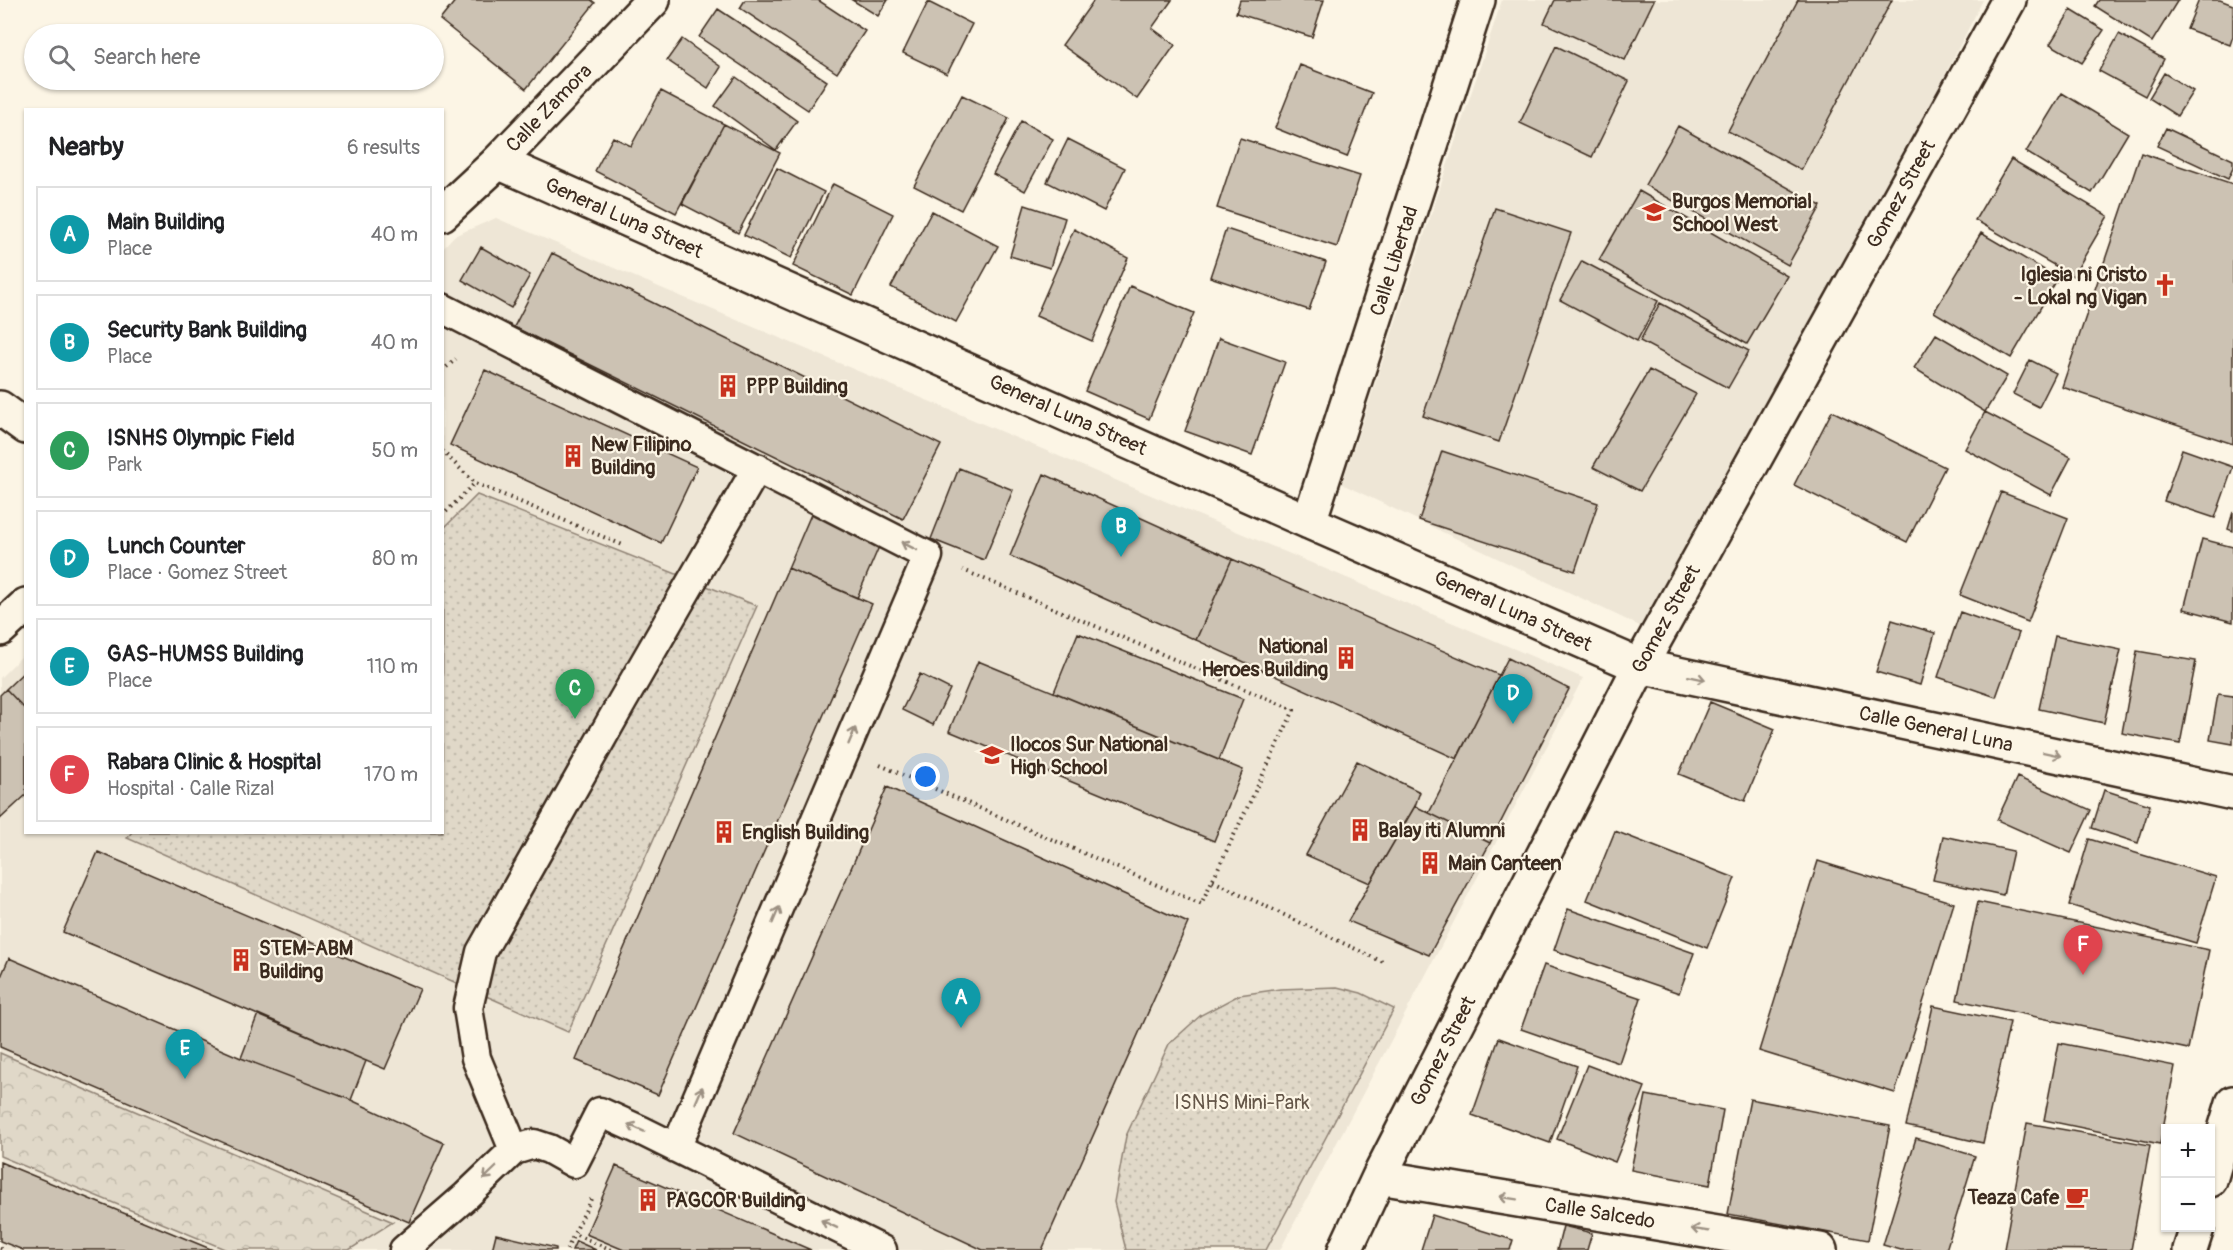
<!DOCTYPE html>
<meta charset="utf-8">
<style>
:root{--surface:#fff;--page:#f2f2f2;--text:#202124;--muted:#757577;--line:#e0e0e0;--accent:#111827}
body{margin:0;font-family:Pangolin,sans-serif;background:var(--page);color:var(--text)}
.controls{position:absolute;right:18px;bottom:18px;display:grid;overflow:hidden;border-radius:0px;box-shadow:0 2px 4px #0004}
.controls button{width:54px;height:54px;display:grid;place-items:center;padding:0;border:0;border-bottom:2px solid var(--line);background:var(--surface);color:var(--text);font:30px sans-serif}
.you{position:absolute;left:926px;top:777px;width:21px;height:21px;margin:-15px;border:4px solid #fff;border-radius:50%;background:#1a73e8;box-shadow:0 0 0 9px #1a73e833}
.badge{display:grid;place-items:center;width:39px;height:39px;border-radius:50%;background:var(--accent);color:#fff;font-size:20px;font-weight:700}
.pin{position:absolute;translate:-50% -50px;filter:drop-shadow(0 2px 3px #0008)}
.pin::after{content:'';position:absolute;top:32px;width:21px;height:18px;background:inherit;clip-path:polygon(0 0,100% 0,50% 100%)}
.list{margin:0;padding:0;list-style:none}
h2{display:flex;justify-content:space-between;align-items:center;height:78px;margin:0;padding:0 24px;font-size:26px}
h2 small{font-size:20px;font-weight:400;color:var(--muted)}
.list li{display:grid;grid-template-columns:39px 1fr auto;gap:18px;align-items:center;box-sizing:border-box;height:96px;margin:0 12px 12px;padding:0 12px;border:2px solid var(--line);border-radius:0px}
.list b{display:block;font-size:22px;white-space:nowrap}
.list p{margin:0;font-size:20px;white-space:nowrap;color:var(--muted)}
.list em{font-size:20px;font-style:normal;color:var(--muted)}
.icon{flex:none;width:33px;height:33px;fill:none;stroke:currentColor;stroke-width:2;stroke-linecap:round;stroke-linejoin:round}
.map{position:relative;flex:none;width:2233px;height:1250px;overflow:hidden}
.search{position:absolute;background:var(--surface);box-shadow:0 2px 4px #0004;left:24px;top:24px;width:420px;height:66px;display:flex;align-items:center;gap:15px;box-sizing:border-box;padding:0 21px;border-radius:33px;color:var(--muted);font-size:22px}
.panel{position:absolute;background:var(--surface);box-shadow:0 2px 4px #0004;left:24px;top:108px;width:420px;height:726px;border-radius:0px}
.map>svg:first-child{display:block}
.built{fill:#eee6d6}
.forest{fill:url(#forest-crowns);stroke:#8e8173;stroke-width:1.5}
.park{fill:url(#park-dots);stroke:#8e8173;stroke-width:1.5}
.building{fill:#ccc2b3;stroke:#3b2a1e;stroke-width:1.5}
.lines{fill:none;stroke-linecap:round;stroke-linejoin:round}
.lane-casing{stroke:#3b2a1e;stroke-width:33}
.street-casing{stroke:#3b2a1e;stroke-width:38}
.secondary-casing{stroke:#3b2a1e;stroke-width:38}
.path{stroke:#3b2a1e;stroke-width:4;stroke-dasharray:1.5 4.5;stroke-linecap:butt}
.lane{stroke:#fcf5e5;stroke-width:28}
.street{stroke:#fcf5e5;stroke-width:33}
.secondary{stroke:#fcf5e5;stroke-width:33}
.oneway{stroke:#9c9082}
.labels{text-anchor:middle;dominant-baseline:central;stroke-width:4.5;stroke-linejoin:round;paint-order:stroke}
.street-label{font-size:20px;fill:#3b2a1e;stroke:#fcf5e5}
.poi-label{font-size:20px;font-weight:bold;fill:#3b2a1e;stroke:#fcf5e5;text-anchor:start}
.park-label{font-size:20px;fill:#645648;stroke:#fcf5e5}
</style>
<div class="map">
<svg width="2233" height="1250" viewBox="0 0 2233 1250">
<defs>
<pattern id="forest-crowns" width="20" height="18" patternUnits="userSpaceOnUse" patternTransform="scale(1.5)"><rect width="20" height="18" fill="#e0d8c8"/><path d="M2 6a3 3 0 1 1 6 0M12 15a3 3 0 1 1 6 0" fill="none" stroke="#c1baab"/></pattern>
<pattern id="park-dots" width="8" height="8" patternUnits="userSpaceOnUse" patternTransform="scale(1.5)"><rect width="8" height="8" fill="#e0d8c8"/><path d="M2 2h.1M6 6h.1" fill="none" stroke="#c1baab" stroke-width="1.8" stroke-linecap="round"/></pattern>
</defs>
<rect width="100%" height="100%" fill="#fcf5e5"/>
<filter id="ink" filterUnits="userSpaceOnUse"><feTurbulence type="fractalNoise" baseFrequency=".0167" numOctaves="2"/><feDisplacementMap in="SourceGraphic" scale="12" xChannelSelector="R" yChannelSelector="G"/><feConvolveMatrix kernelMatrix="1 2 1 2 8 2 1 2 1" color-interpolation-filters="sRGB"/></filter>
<g filter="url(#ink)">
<!-- built -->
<path class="built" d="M 1502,0 L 1983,0 L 1767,424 L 1648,630 L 1342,484 Z
M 496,218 L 1583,678 L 1280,1250 L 0,1250 L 0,678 L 25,653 L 26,832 L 442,832 L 443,248 L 454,236 Z"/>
<!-- forest -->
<path class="forest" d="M 0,1053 L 393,1222 L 349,1250 L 227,1250 L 0,1156 Z"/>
<!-- park -->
<path class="park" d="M 477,495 L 757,606 L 568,1032 L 127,838 L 132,832 L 442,832 L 443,529 Z
M 1337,987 L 1361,993 L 1394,1009 L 1266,1250 L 1126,1250 L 1114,1202 L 1126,1136 L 1169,1044 L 1201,1015 L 1239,995 L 1280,989 Z"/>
<!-- building -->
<path class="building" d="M 456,0 L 591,0 L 595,3 L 526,89 L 440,20 Z
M 745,0 L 818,0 L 865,31 L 837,73 L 740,8 Z
M 852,0 L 888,0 L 878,16 Z
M 1094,0 L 1172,0 L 1152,28 L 1175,45 L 1137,99 L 1062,45 Z
M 1240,0 L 1324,0 L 1312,37 L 1236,13 Z
M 1555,0 L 1654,0 L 1625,60 L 1544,23 Z
M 1798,0 L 1892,0 L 1801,170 L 1728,131 Z
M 2099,0 L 2178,0 L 2152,42 L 2095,6 Z
M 2199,0 L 2220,0 L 2233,5 L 2233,36 L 2230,45 L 2187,29 Z
M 928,2 L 972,24 L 947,74 L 903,53 Z
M 718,9 L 827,81 L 808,110 L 699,37 Z
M 2071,10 L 2104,30 L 2082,63 L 2050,44 Z
M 2119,34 L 2164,59 L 2145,96 L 2099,71 Z
M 682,39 L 721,67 L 708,88 L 667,60 Z
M 1556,46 L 1629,81 L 1592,157 L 1520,123 Z
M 1300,65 L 1372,93 L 1347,157 L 1275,128 Z
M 2164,73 L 2193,91 L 2177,116 L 2149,98 Z
M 736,77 L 797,121 L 776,150 L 715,106 Z
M 661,91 L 724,124 L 676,213 L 595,171 L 613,137 L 631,146 Z
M 2062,93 L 2128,133 L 2092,193 L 2026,152 Z
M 962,95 L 1009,118 L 961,210 L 914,186 Z
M 1021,121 L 1053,139 L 1025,191 L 993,174 Z
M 724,124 L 780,153 L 738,233 L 682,204 Z
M 1678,126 L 1821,206 L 1788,265 L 1645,185 Z
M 2166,128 L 2233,160 L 2233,168 L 2228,179 L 2157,146 Z
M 1240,138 L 1360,176 L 1337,247 L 1217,208 Z
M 1068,139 L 1125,168 L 1104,211 L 1047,182 Z
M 2141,153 L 2233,184 L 2233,444 L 2062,387 Z
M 2011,159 L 2108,216 L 2073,276 L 1975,220 Z
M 777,168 L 824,192 L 791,258 L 744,235 Z
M 833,184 L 893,214 L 853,295 L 793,266 Z
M 1639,191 L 1787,276 L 1747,344 L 1599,260 Z
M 1025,205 L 1065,218 L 1050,268 L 1010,256 Z
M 1495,208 L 1571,233 L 1499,442 L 1423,416 Z
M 932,211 L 998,246 L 956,322 L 891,287 Z
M 1074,229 L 1128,258 L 1092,341 L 1036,316 Z
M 1226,229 L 1326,262 L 1309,310 L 1210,277 Z
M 1981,233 L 2058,278 L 2011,358 L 1934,312 Z
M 481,247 L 530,275 L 511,308 L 462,280 Z
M 552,253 L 941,445 L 903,519 L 514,327 Z
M 1582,261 L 1658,301 L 1637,341 L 1560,300 Z
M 1130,286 L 1194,313 L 1149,419 L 1085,391 Z
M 1660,303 L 1749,351 L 1728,388 L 1640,341 Z
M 1936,334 L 2007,376 L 1985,412 L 1914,368 Z
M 1219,338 L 1285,362 L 1252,455 L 1185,431 Z
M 2030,360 L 2056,373 L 2039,407 L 2013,394 Z
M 485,370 L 697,467 L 661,543 L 450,445 Z
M 1649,370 L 1696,394 L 1640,491 L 1593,467 Z
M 1832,411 L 1945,467 L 1907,542 L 1794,485 Z
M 1985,412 L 2071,457 L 2051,495 L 1965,449 Z
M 2182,449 L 2233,467 L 2215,518 L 2164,501 Z
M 1442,451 L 1598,503 L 1575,571 L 1419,520 Z
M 959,468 L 1013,490 L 984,560 L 931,539 Z
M 1044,474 L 1232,559 L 1196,640 L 1010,556 Z
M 2001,492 L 2068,518 L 2028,622 L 1960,595 Z
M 812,512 L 881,542 L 857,598 L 788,568 Z
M 2233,512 L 2233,531 L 2228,529 Z
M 2202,539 L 2233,547 L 2233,622 L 2184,609 Z
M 1232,559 L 1499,675 L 1457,759 L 1196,640 Z
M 788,568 L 872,604 L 658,1095 L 576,1060 Z
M 1960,612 L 2019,633 L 1996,697 L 1938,677 Z
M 1892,620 L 1935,633 L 1920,685 L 1876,672 Z
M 1078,633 L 1243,699 L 1219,760 L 1054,692 Z
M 2055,636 L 2121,650 L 2104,723 L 2039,709 Z
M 2137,651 L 2196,661 L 2180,744 L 2122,733 Z
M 1508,658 L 1569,689 L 1490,843 L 1429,813 Z
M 978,661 L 1243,770 L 1214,841 L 949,731 Z
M 26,670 L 26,710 L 6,689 Z
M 920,674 L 950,689 L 933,725 L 902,710 Z
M 6,689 L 26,710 L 26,795 L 0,819 L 0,695 Z
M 2218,694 L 2233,696 L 2233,744 L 2210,740 Z
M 1710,702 L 1775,729 L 1745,801 L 1679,774 Z
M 1357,761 L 1420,792 L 1415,806 L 1370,883 L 1306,855 Z
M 2017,777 L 2091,810 L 2071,853 L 1997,820 Z
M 887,787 L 1188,923 L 1042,1250 L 983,1250 L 734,1133 Z
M 2104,790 L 2150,805 L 2138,843 L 2092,828 Z
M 1415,806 L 1490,843 L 1429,955 L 1348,921 Z
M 1615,831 L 1735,878 L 1707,948 L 1587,900 Z
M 1943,836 L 2013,851 L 2003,895 L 1933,880 Z
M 2089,839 L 2216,877 L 2196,943 L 2069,905 Z
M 98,852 L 420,989 L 385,1069 L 63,932 Z
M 1818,861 L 1954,903 L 1895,1093 L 1759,1051 Z
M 1978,902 L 2209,950 L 2188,1049 L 1957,1000 Z
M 1568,909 L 1694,953 L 1679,993 L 1554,950 Z
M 9,958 L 241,1058 L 351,1100 L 444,1143 L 409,1222 L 0,1047 L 0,979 Z
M 1544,965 L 1641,998 L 1619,1063 L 1521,1029 Z
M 1933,1006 L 2010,1022 L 1983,1143 L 1906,1126 Z
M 258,1014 L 366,1061 L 351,1100 L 241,1058 Z
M 1499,1038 L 1577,1066 L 1550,1143 L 1472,1115 Z
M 2059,1043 L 2175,1066 L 2160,1144 L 2044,1120 Z
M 1587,1065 L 1645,1087 L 1615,1162 L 1557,1139 Z
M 1646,1095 L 1723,1110 L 1710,1185 L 1631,1170 Z
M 1750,1099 L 1890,1126 L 1868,1240 L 1728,1214 Z
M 2027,1123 L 2150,1145 L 2131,1250 L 2004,1249 Z
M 1916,1138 L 1975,1156 L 1946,1250 L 1901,1250 L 1883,1245 Z
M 0,1162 L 213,1250 L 23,1250 L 0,1241 Z
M 616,1166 L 811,1250 L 624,1250 L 586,1234 Z
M 1432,1215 L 1513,1240 L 1510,1250 L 1421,1250 Z
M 1563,1226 L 1592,1233 L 1587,1250 L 1557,1250 Z
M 496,1234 L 556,1248 L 556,1250 L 492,1250 Z
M 576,1241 L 596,1250 L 572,1250 Z"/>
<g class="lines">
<!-- lane casing -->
<g class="lane-casing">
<path id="lane" d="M 442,308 L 928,556 L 676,1148
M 514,1150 L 476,1058 L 468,1008 L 481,952 L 622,702 L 757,468
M 404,1250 L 466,1196 L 514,1150 L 534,1144 L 549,1149 L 574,1163 L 600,1112 L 642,1131 L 882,1250"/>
</g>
<!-- street casing -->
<g class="street-casing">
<path id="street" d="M 498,162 L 1309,522 L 1640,666 L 2233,793
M 0,408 L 26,427
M 1309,522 L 1478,0
M 1379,1177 L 1820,1250
M 1345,1250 L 1379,1177 L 1640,666 L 2009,0"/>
</g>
<!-- secondary casing -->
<g class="secondary-casing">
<path id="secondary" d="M 442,214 L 498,162 L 653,0
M 0,629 L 26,605
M 2210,1180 L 2233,1103
M 2190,1250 L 2197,1228"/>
</g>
<!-- path -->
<path class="path" d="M 442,371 L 456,359
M 442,451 L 475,483
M 442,516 L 475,483 L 625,546
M 880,765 L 1201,904 L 1294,710 L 963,570
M 1213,881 L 1385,963
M 591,1199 L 574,1234 L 612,1250
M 0,1248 L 5,1250
M 567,1250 L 574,1234"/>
<!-- lane -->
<use href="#lane" class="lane"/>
<!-- street -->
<use href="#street" class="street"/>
<!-- secondary -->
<use href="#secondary" class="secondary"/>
</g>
<!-- one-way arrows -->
<defs><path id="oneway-shaft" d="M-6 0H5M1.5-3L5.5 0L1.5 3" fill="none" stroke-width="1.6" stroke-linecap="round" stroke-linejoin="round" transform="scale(1.5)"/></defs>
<g class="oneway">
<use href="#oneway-shaft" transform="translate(909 546) rotate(-153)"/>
<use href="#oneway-shaft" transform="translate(1697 678) rotate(12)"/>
<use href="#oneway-shaft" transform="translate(852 736) rotate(-67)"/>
<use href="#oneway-shaft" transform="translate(2052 754) rotate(12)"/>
<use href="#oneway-shaft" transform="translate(776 915) rotate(-67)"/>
<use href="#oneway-shaft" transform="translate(699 1095) rotate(-67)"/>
<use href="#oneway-shaft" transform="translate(636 1128) rotate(-156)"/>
<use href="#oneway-shaft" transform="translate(490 1173) rotate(136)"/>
<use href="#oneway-shaft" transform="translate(1508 1198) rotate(-171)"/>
<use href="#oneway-shaft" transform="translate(829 1224) rotate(-154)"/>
<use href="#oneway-shaft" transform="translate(1700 1230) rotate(-171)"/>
</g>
</g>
<!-- icons -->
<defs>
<g id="school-bare" transform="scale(1.8)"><path d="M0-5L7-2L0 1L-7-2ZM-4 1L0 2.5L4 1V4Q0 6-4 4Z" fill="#c8321e" stroke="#fcf5e5" stroke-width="2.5" paint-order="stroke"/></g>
<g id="church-bare" transform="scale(1.8)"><path d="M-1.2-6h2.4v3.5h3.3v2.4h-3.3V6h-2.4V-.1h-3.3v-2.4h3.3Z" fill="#c8321e" stroke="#fcf5e5" stroke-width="2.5" paint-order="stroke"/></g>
<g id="building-bare" transform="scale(1.8)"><path d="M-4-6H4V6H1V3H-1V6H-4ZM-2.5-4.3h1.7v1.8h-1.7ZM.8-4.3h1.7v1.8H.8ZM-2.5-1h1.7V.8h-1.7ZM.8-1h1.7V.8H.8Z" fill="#c8321e" stroke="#fcf5e5" stroke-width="2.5" paint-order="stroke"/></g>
<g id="cafe-bare" transform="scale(1.8)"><path d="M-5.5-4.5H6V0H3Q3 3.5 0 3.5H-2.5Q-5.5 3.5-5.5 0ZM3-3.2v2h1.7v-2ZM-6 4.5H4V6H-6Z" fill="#c8321e" stroke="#fcf5e5" stroke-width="2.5" paint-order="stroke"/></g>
</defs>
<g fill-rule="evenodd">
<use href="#school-bare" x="1654" y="212"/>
<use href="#church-bare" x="2165" y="285"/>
<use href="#building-bare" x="728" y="386"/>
<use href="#building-bare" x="573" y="456"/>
<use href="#building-bare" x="1346" y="658"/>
<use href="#school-bare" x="992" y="755"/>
<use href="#building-bare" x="1360" y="830"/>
<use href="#building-bare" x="724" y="832"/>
<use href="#building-bare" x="1430" y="863"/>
<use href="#building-bare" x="241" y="960"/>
<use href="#cafe-bare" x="2077" y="1197"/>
<use href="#building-bare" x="648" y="1200"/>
</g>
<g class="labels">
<!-- street labels -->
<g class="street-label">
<text transform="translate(549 108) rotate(-46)">Calle Zamora</text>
<text transform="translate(1901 194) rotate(-61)">Gomez Street</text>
<text transform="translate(624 218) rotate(24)">General Luna Street</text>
<text transform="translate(1394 261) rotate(-72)">Calle Libertad</text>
<text transform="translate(1068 415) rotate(24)">General Luna Street</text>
<text transform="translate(1513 611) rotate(24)">General Luna Street</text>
<text transform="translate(1666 619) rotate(-61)">Gomez Street</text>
<text transform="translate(1936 729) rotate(12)">Calle General Luna</text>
<text transform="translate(1443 1051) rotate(-63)">Gomez Street</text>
<text transform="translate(1600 1213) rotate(9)">Calle Salcedo</text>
</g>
<!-- poi labels -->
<g class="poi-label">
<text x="1672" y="201">Burgos Memorial<tspan x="1672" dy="23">School West</tspan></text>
<text x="2147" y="274" text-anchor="end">Iglesia ni Cristo<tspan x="2147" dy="23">- Lokal ng Vigan</tspan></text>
<text x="746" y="386">PPP Building</text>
<text x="591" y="444">New Filipino<tspan x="591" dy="23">Building</tspan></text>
<text x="1328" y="646" text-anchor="end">National<tspan x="1328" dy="23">Heroes Building</tspan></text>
<text x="1010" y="744">Ilocos Sur National<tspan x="1010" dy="23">High School</tspan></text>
<text x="1378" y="830">Balay iti Alumni</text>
<text x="742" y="832">English Building</text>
<text x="1448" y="863">Main Canteen</text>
<text x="259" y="948">STEM-ABM<tspan x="259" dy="23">Building</tspan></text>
<text x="2059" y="1197" text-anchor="end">Teaza Cafe</text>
<text x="666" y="1200">PAGCOR Building</text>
</g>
<!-- park labels -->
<g class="park-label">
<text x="1242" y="1102">ISNHS Mini-Park</text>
</g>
</g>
</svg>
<div class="controls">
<button>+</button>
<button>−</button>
</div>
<div class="you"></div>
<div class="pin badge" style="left:961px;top:1028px;background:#0f9aa8">A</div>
<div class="pin badge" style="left:1121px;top:557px;background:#0f9aa8">B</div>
<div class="pin badge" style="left:575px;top:719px;background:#2e9e5b">C</div>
<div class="pin badge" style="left:1513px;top:724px;background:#0f9aa8">D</div>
<div class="pin badge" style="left:185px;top:1079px;background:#0f9aa8">E</div>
<div class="pin badge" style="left:2083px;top:975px;background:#e0444e">F</div>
<div class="search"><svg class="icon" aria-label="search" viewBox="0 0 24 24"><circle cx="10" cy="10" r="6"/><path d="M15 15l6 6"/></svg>Search here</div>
<section class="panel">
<h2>Nearby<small>6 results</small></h2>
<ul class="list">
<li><span class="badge" style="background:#0f9aa8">A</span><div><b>Main Building</b><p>Place</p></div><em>40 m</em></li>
<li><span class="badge" style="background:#0f9aa8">B</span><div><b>Security Bank Building</b><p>Place</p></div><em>40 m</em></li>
<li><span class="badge" style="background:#2e9e5b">C</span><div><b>ISNHS Olympic Field</b><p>Park</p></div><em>50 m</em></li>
<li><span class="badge" style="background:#0f9aa8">D</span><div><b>Lunch Counter</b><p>Place · Gomez Street</p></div><em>80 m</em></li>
<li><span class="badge" style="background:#0f9aa8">E</span><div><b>GAS-HUMSS Building</b><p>Place</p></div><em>110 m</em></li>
<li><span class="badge" style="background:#e0444e">F</span><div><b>Rabara Clinic &amp; Hospital</b><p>Hospital · Calle Rizal</p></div><em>170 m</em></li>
</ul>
</section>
</div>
